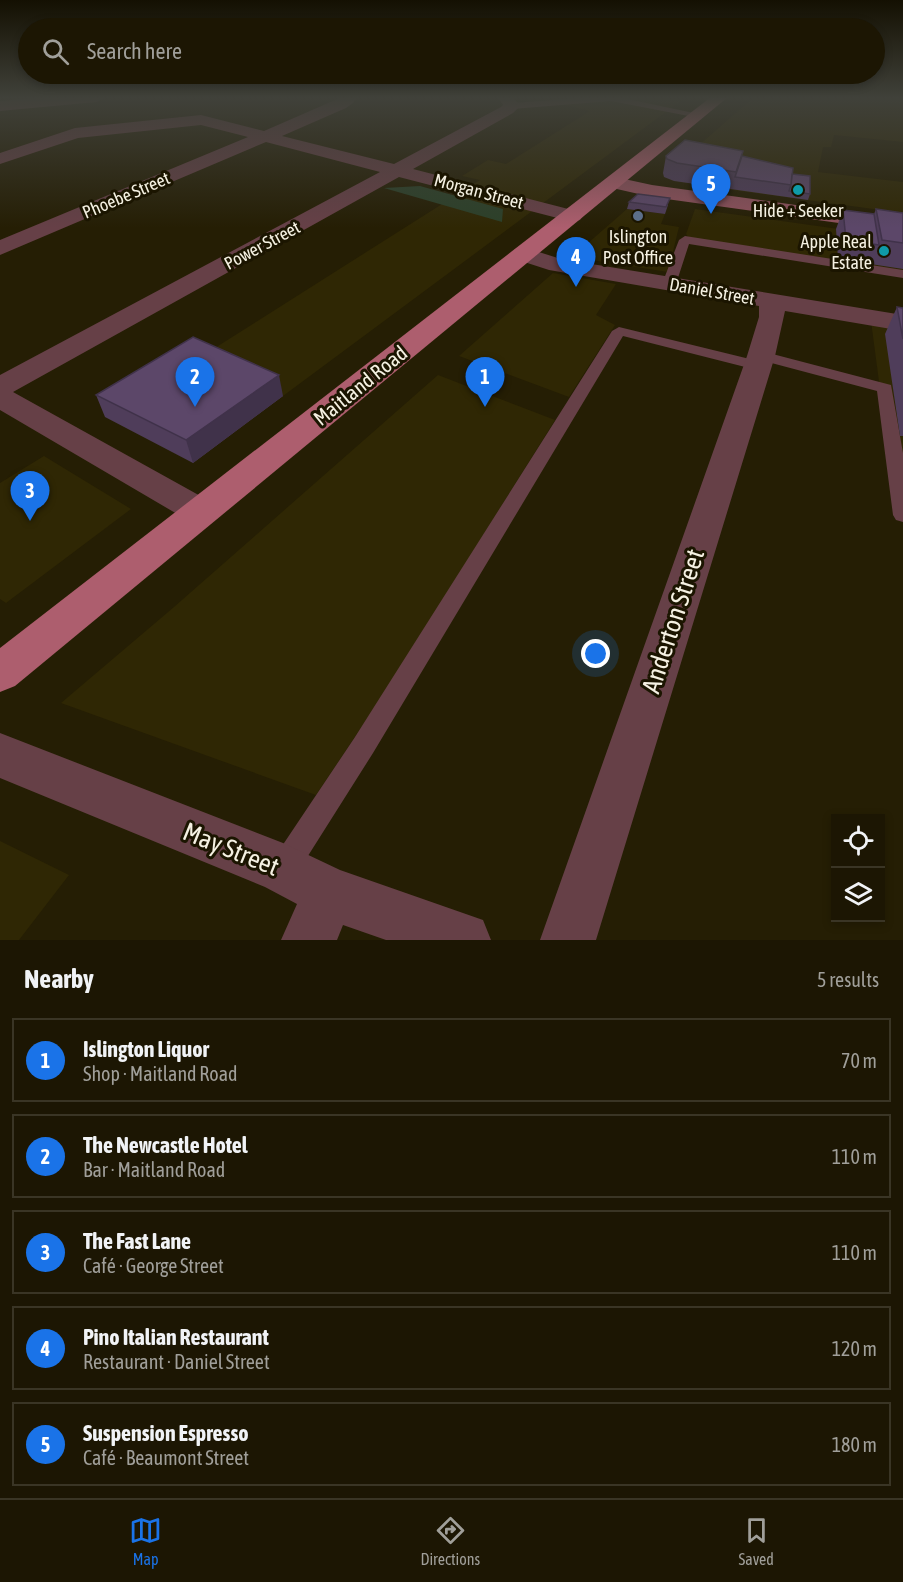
<!DOCTYPE html>
<meta charset="utf-8">
<style>
:root{--surface:#1c1603;--page:#292312;--text:#f1f3f6;--muted:#a09f9a;--line:#3a3525;--accent:#1a73e8}
body{margin:0;font-family:"Asap Condensed",sans-serif;background:var(--page);color:var(--text)}
.controls{position:absolute;right:18px;bottom:18px;display:grid;overflow:hidden;border-radius:0px;box-shadow:0 3px 9px #0003}
.controls button{width:54px;height:54px;display:grid;place-items:center;padding:0;border:0;border-bottom:2px solid var(--line);background:var(--surface);color:var(--text);font:30px sans-serif}
.you{position:absolute;left:596px;top:654px;width:21px;height:21px;margin:-15px;border:4px solid #fff;border-radius:50%;background:#1a73e8;box-shadow:0 0 0 9px #1a73e833}
.badge{display:grid;place-items:center;width:39px;height:39px;border-radius:50%;background:var(--accent);color:#fff;font-size:20px;font-weight:700}
.pin{position:absolute;translate:-50% -50px;filter:drop-shadow(0 2px 3px #0008)}
.pin::after{content:'';position:absolute;top:32px;width:21px;height:18px;background:inherit;clip-path:polygon(0 0,100% 0,50% 100%)}
.list{margin:0;padding:0;list-style:none}
h2{display:flex;justify-content:space-between;align-items:center;height:78px;margin:0;padding:0 24px;font-size:26px}
h2 small{font-size:20px;font-weight:400;color:var(--muted)}
.list li{display:grid;grid-template-columns:39px 1fr auto;gap:18px;align-items:center;box-sizing:border-box;height:84px;margin:0 12px 12px;padding:0 12px;border:2px solid var(--line);border-radius:0px}
.list b{display:block;font-size:22px;white-space:nowrap}
.list p{margin:0;font-size:20px;white-space:nowrap;color:var(--muted)}
.list em{font-size:20px;font-style:normal;color:var(--muted)}
.icon{flex:none;width:33px;height:33px;fill:none;stroke:currentColor;stroke-width:2;stroke-linecap:round;stroke-linejoin:round}
.map{position:relative;flex:none;width:903px;height:940px;overflow:hidden}
.search{position:absolute;background:var(--surface);box-shadow:0 3px 9px #0003;left:18px;right:18px;top:18px;height:66px;display:flex;align-items:center;gap:15px;box-sizing:border-box;padding:0 21px;border-radius:33px;color:var(--muted);font-size:22px}
.sheet{height:558px;background:var(--surface)}
nav{display:flex;justify-content:space-around;align-items:center;box-sizing:border-box;height:84px;border-top:2px solid var(--line);background:var(--surface);font-size:16px;color:var(--muted)}
nav a{display:grid;justify-items:center;gap:3px}
nav .on{color:var(--accent)}
.map>svg:first-child{display:block}
.built{fill:#2f2704}
.green{fill:#2c4029}
.lines{fill:none;stroke-linecap:round;stroke-linejoin:round}
.service{fill:#664047;fill-rule:evenodd}
.minor{fill:#664047;fill-rule:evenodd}
.secondary{fill:#8e515d;fill-rule:evenodd}
.primary{fill:#ad5e6e;fill-rule:evenodd}
.wall{fill:#4f3d5a}
.shaded-wall{fill:#40324a}
.building{fill:#5c4769;stroke:#40324a;stroke-width:1.5}
.culture-dot{fill:#0f9aa8;stroke:#1b1500;stroke-width:2}
.service-dot{fill:#5c6f8a;stroke:#1b1500;stroke-width:2}
.labels{text-anchor:middle;dominant-baseline:central;stroke-width:6;stroke-linejoin:round;paint-order:stroke}
.far-street-label{font-size:18px;fill:#f5f1e2;stroke:#1b1500}
.far-poi-label{font-size:18px;fill:#f5f1e2;stroke:#1b1500}
.street-label{font-size:21px;fill:#f5f1e2;stroke:#1b1500}
.near-street-label{font-size:26px;fill:#f5f1e2;stroke:#1b1500}
</style>
<div class="map">
<svg width="903" height="940" viewBox="0 0 903 940">
<rect width="100%" height="100%" fill="#251e04"/>
<!-- built -->
<path class="built" d="M 613,97 L 661,97 L 682,100 L 283,396 L 199,358 L 480,180 L 462,176 L 488,160 L 506,164 L 590,111 L 554,102 Z
M 754,97 L 903,97 L 903,142 L 834,135 L 831,147 L 823,147 L 818,172 L 903,182 L 903,213 L 732,190 L 676,181 L 664,177 L 663,173 L 697,147 Z
M 627,209 L 665,214 L 661,224 L 679,227 L 668,272 L 572,257 Z
M 695,209 L 903,238 L 903,271 L 689,238 L 686,234 Z
M 553,273 L 616,284 L 596,315 L 615,325 L 569,397 L 459,356 Z
M 871,321 L 903,327 L 903,505 L 895,503 Z
M 438,375 L 555,420 L 391,683 L 316,795 L 61,703 L 174,607 Z
M 44,456 L 131,509 L 6,603 L 0,599 L 0,483 Z
M 0,841 L 69,875 L 19,940 L 0,940 Z"/>
<!-- green -->
<path class="green" d="M 420,186 L 503,209 L 502,222 L 384,188 Z"/>
<g class="lines">
<!-- service -->
<path class="service" d="M 595,97 L 618,97 L 703,115 L 699,118 L 611,101 L 512,109 L 508,106 L 512,103 Z
M 685,236 L 903,270 L 903,278 L 689,244 L 676,284 L 669,288 L 664,287 L 662,284 L 679,240 Z
M 619,327 L 762,362 L 765,365 L 757,370 L 623,336 L 373,753 L 294,878 L 284,882 L 274,878 L 270,868 L 274,858 L 355,737 L 612,331 Z
M 761,351 L 891,385 L 903,453 L 903,522 L 896,520 L 893,515 L 877,391 L 756,359 L 753,356 L 756,353 Z"/>
<!-- minor -->
<path class="minor" d="M 49,97 L 105,97 L 97,102 L 0,111 L 0,101 Z
M 342,97 L 357,97 L 353,103 L 346,108 L 282,136 L 394,164 L 501,107 L 503,105 L 498,97 L 513,97 L 520,106 L 513,113 L 413,169 L 580,212 L 583,216 L 580,220 L 573,222 L 399,177 L 13,392 L 213,503 L 219,512 L 213,521 L 201,525 L 189,521 L 0,410 L 0,375 L 380,172 L 266,142 L 0,255 L 0,240 L 248,137 L 201,125 L 78,138 L 0,164 L 0,153 L 75,128 L 201,115 L 264,131 Z
M 523,247 L 561,259 L 903,315 L 903,331 L 785,311 L 775,356 L 596,940 L 540,940 L 747,356 L 759,317 L 759,306 L 549,270 L 515,259 L 512,254 L 515,249 Z
M 0,733 L 283,843 L 340,870 L 483,920 L 491,940 L 386,940 L 343,925 L 337,940 L 281,940 L 297,904 L 265,887 L 0,778 Z"/>
<!-- secondary -->
<path class="secondary" d="M 615,177 L 652,185 L 903,220 L 903,232 L 652,197 L 608,187 L 605,183 L 608,179 Z"/>
<!-- primary -->
<path class="primary" d="M 711,97 L 728,97 L 15,686 L 0,692 L 0,648 Z"/>
</g>
<!-- wall -->
<path class="wall" d="M 666,156 L 742,156 L 792,174 L 810,194 L 808,200 L 674,181 L 664,177 L 663,173 Z
M 629,202 L 668,205 L 665,214 L 627,209 Z
M 876,209 L 903,213 L 903,269 L 838,259 L 836,229 L 843,210 L 874,214 Z
M 897,307 L 903,308 L 903,436 L 900,436 L 885,334 Z
M 96,395 L 283,396 L 193,463 L 105,417 Z"/>
<!-- shaded-wall -->
<path class="shaded-wall" d="M 279,375 L 283,396 L 193,463 L 186,440 Z"/>
<!-- building -->
<path class="building" d="M 685,140 L 743,151 L 736,172 L 677,163 L 667,159 L 666,156 Z
M 742,156 L 793,168 L 791,185 L 735,177 Z
M 792,174 L 810,176 L 810,194 L 789,191 L 791,185 Z
M 638,194 L 670,198 L 666,207 L 629,202 Z
M 876,209 L 903,213 L 903,243 L 882,240 Z
M 843,210 L 874,214 L 879,245 L 846,240 Z
M 897,307 L 903,308 L 903,339 Z
M 193,337 L 279,375 L 186,440 L 96,395 Z"/>
<!-- sky -->
<linearGradient id="sky" x2="0" y2="1"><stop stop-color="#141002"/><stop offset="0.43" stop-color="#40413a"/><stop offset="1" stop-color="#40413a" stop-opacity="0"/></linearGradient>
<rect width="903" height="228" fill="url(#sky)"/>
<!-- markers -->
<g class="culture-dot">
<circle cx="798" cy="190" r="6"/>
<circle cx="884" cy="251" r="6"/>
</g>
<circle class="service-dot" cx="638" cy="216" r="6"/>
<g class="labels">
<!-- far-street labels -->
<g class="far-street-label">
<text transform="translate(479 191) rotate(15)">Morgan Street</text>
<text transform="translate(126 195) rotate(-23)">Phoebe Street</text>
<text transform="translate(262 245) rotate(-28)">Power Street</text>
<text transform="translate(712 291) rotate(10)">Daniel Street</text>
</g>
<!-- far-poi labels -->
<g class="far-poi-label">
<text x="798" y="210">Hide + Seeker</text>
<text x="638" y="236">Islington<tspan x="638" dy="21">Post Office</tspan></text>
<text x="872" y="241" text-anchor="end">Apple Real<tspan x="872" dy="21">Estate</tspan></text>
</g>
<!-- street labels -->
<g class="street-label">
<text transform="translate(360 385) rotate(-39)">Maitland Road</text>
</g>
<!-- near-street labels -->
<g class="near-street-label">
<text transform="translate(673 621) rotate(-72)">Anderton Street</text>
<text transform="translate(231 849) rotate(22)">May Street</text>
</g>
</g>
</svg>
<div class="controls">
<button><svg class="icon" aria-label="locate" viewBox="0 0 24 24"><circle cx="12" cy="12" r="6"/><path d="M12 2v4M12 18v4M2 12h4M18 12h4"/></svg></button>
<button><svg class="icon" aria-label="layers" viewBox="0 0 24 24"><path d="M12 4l9 5-9 5-9-5zM3 14l9 5 9-5"/></svg></button>
</div>
<div class="you"></div>
<div class="pin badge" style="left:485px;top:407px">1</div>
<div class="pin badge" style="left:195px;top:407px">2</div>
<div class="pin badge" style="left:30px;top:521px">3</div>
<div class="pin badge" style="left:576px;top:287px">4</div>
<div class="pin badge" style="left:711px;top:214px">5</div>
<div class="search"><svg class="icon" aria-label="search" viewBox="0 0 24 24"><circle cx="10" cy="10" r="6"/><path d="M15 15l6 6"/></svg>Search here</div>
</div>
<section class="sheet">
<h2>Nearby<small>5 results</small></h2>
<ul class="list">
<li><span class="badge">1</span><div><b>Islington Liquor</b><p>Shop · Maitland Road</p></div><em>70 m</em></li>
<li><span class="badge">2</span><div><b>The Newcastle Hotel</b><p>Bar · Maitland Road</p></div><em>110 m</em></li>
<li><span class="badge">3</span><div><b>The Fast Lane</b><p>Café · George Street</p></div><em>110 m</em></li>
<li><span class="badge">4</span><div><b>Pino Italian Restaurant</b><p>Restaurant · Daniel Street</p></div><em>120 m</em></li>
<li><span class="badge">5</span><div><b>Suspension Espresso</b><p>Café · Beaumont Street</p></div><em>180 m</em></li>
</ul>
</section>
<nav>
<a class="on"><svg class="icon" aria-label="map" viewBox="0 0 24 24"><path d="M3 6l6-2 6 2 6-2v14l-6 2-6-2-6 2zM9 4v14M15 6v14"/></svg>Map</a>
<a><svg class="icon" aria-label="directions" viewBox="0 0 24 24"><path d="M12 3l9 9-9 9-9-9zM9 14v-3h6M13 9l2 2-2 2"/></svg>Directions</a>
<a><svg class="icon" aria-label="saved" viewBox="0 0 24 24"><path d="M7 4h10v16l-5-4-5 4z"/></svg>Saved</a>
</nav>
